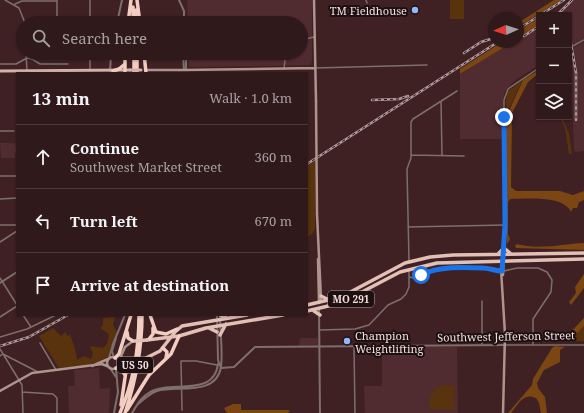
<!DOCTYPE html>
<meta charset="utf-8">
<style>
:root{--surface:#2f191b;--page:#3b2628;--text:#f1f3f6;--muted:#a7a0a3;--line:#4a383a}
body{margin:0;font-family:"Noto Serif",serif;background:var(--page);color:var(--text)}
.controls{position:absolute;right:12px;top:12px;display:grid;overflow:hidden;border-radius:0px;box-shadow:0 1px 3px #0004}
.controls button{width:36px;height:36px;display:grid;place-items:center;padding:0;border:0;border-bottom:1px solid var(--line);background:var(--surface);color:var(--text);font:20px sans-serif}
.compass{position:absolute;left:488px;top:12px;width:36px;height:36px;border-radius:50%;background:var(--surface);box-shadow:0 1px 3px #0004;rotate:267deg}
.stop{position:absolute;width:12px;height:12px;margin:-9px;border:3px solid #1a73e8;border-radius:50%;background:#fff}
.stop.end{background:#1a73e8;border-color:#fff;box-shadow:0 1px 4px #0008}
.list{margin:0;padding:0;list-style:none}
h2{display:flex;justify-content:space-between;align-items:center;height:52px;margin:0;padding:0 16px;font-size:17px}
h2 small{font-size:13px;font-weight:400;color:var(--muted)}
.list li{display:grid;grid-template-columns:26px 1fr auto;gap:12px;align-items:center;box-sizing:border-box;height:64px;padding:0 16px;border-top:1px solid var(--line)}
.list b{display:block;font-size:15px;white-space:nowrap}
.list p{margin:0;font-size:13px;white-space:nowrap;color:var(--muted)}
.list em{font-size:13px;font-style:normal;color:var(--muted)}
.icon{flex:none;width:22px;height:22px;fill:none;stroke:currentColor;stroke-width:2;stroke-linecap:round;stroke-linejoin:round}
.map{position:relative;flex:none;width:584px;height:413px;overflow:hidden}
.search{position:absolute;background:var(--surface);box-shadow:0 1px 3px #0004;left:16px;top:16px;width:292px;height:44px;display:flex;align-items:center;gap:10px;box-sizing:border-box;padding:0 14px;border-radius:22px;color:var(--muted);font-size:15px}
.panel{position:absolute;background:var(--surface);box-shadow:0 1px 3px #0004;left:16px;top:72px;width:292px;height:244px;border-radius:0px}
.map>svg:first-child{display:block}
.built{fill:#502b2f}
.green{fill:#59320e}
.forest{fill:#7c4613}
.lines{fill:none;stroke-linecap:round;stroke-linejoin:round}
.minor{stroke:#7e6f6a;stroke-width:1.5}
.tertiary{stroke:#7e6f6a;stroke-width:2}
.secondary{stroke:#ad958e;stroke-width:2.5}
.primary{stroke:#d2b2a9;stroke-width:3}
.trunk{stroke:#e2c0b6;stroke-width:3.5}
.motorway{stroke:#f3cdc2;stroke-width:3.5}
.rail-casing{stroke:#b1999b;stroke-width:2.5}
.rail{stroke:#1d1011;stroke-width:1;stroke-dasharray:3;stroke-linecap:butt}
.secondary-bridge{stroke:#ad958e;stroke-width:2.5}
.primary-bridge{stroke:#d2b2a9;stroke-width:3}
.trunk-bridge{stroke:#e2c0b6;stroke-width:3.5}
.route{stroke:#1a73e8;stroke-width:5}
.poi-dot{fill:#91b8fd;stroke:#1d1011;stroke-width:1.5}
.labels{text-anchor:middle;dominant-baseline:central;stroke-width:4;stroke-linejoin:round;paint-order:stroke}
.shield{fill:#1d1011;stroke:#b3a0a1;stroke-width:1}
.shield-label{font-size:10px;font-weight:bold;fill:#f3dedf}
.poi-label{font-size:11px;fill:#f3dedf;stroke:#1d1011;text-anchor:end}
.street-label{font-size:11px;fill:#f3dedf;stroke:#1d1011}
</style>
<div class="map">
<svg width="584" height="413" viewBox="0 0 584 413">
<rect width="100%" height="100%" fill="#3f2124"/>
<!-- built -->
<path class="built" d="M 187,0 L 312,0 L 312,62 L 310,65 L 189,67 L 188,53 L 301,53 L 301,23 L 188,23 Z
M 570,0 L 584,0 L 584,39 L 569,46 L 569,15 L 552,15 L 563,8 Z
M 539,24 L 539,65 L 514,81 L 505,91 L 503,100 L 503,139 L 460,139 L 460,74 L 513,42 L 518,42 L 522,34 Z
M 584,42 L 584,151 L 576,152 L 574,150 L 570,49 Z
M 0,143 L 15,143 L 17,152 L 15,153 L 15,158 L 1,158 Z
M 300,338 L 318,338 L 318,345 L 299,346 Z
M 382,347 L 457,347 L 458,413 L 365,413 L 364,386 L 382,386 Z
M 99,368 L 100,389 L 110,388 L 109,413 L 69,413 L 68,386 L 75,386 L 74,370 Z"/>
<!-- green -->
<path class="green" d="M 450,0 L 464,0 L 464,19 L 450,19 Z
M 526,78 L 521,83 L 510,107 L 506,133 L 506,100 L 508,91 Z
M 560,117 L 562,117 L 569,134 L 572,154 L 569,154 L 565,128 Z
M 315,161 L 315,229 L 312,234 L 307,237 L 307,166 Z
M 115,317 L 113,325 L 117,332 L 111,347 L 109,355 L 106,358 L 93,364 L 59,368 L 39,336 L 53,328 L 61,336 L 65,332 L 68,336 L 70,334 C 73,343 76,350 77,360 L 84,356 L 91,359 L 93,354 L 90,346 L 103,348 L 107,344 L 109,334 L 100,328 L 103,325 L 103,318 Z
M 584,326 L 584,341 L 569,341 Z
M 445,385 L 454,386 L 455,409 L 430,410 C 428,398 432,387 445,385 Z"/>
<!-- forest -->
<path class="forest" d="M 554,0 L 561,0 L 518,27 L 518,23 Z
M 539,18 L 539,24 L 518,39 L 518,31 Z
M 502,42 L 513,42 L 460,74 L 460,69 Z
M 539,70 L 539,73 L 528,82 L 512,113 L 511,187 L 516,191 L 560,191 L 573,195 L 584,191 L 584,200 L 579,202 L 577,208 L 573,208 L 571,212 C 564,195 526,199 510,199 L 508,202 L 508,234 L 510,239 L 507,244 L 506,133 L 509,111 L 523,80 Z
M 584,243 L 584,250 L 516,248 L 515,246 L 517,244 C 538,250 563,244 584,243 Z
M 584,274 L 584,288 L 571,305 L 569,302 L 576,293 L 575,287 Z
M 584,318 L 584,326 L 569,341 L 566,340 L 566,337 Z
M 555,346 L 565,347 L 560,350 L 560,362 L 544,370 L 537,383 L 538,388 L 545,397 L 547,413 L 541,413 L 539,403 L 536,398 C 524,392 518,404 511,413 L 508,413 L 532,385 L 533,379 L 552,348 Z
M 233,404 L 241,404 L 241,410 L 290,410 L 288,413 L 227,413 L 224,408 Z"/>
<g class="lines">
<!-- minor -->
<path class="minor" d="M 5,0 L 19,8 L 25,23
M 57,0 L 57,23
M 366,0 L 367,3
M 15,4 L 22,1 L 57,1
M 90,23 L 90,0
M 301,42 L 305,39 L 314,37
M 569,48 L 584,40
M 26,53 L 27,70
M 0,64 L 16,64 L 27,58 L 32,59 L 40,64 L 68,64
M 315,68 L 427,65
M 90,69 L 90,53
M 284,69 L 285,60 L 291,53
M 441,101 L 442,155
M 0,131 L 14,131
M 411,155 L 464,156
M 0,176 L 17,176
M 0,199 L 17,198
M 0,225 L 17,225
M 408,227 L 505,225
M 0,242 L 17,231
M 504,254 L 504,100 L 508,89 L 539,68
M 409,261 L 407,169 L 411,158 L 411,122 L 413,119 L 457,91
M 504,271 L 517,268 L 538,268 L 547,272 L 552,280 L 551,292 L 533,319 L 533,345
M 409,277 L 415,278 L 429,271 L 449,269 L 485,268 L 501,271
M 0,278 L 17,305
M 482,301 L 482,345
M 23,315 L 31,327
M 0,317 L 17,306
M 319,330 L 355,329 L 369,325 L 388,305 L 401,299 L 406,294 L 409,287 L 409,270
M 0,337 L 27,329 L 56,315
M 40,343 L 56,370
M 505,345 L 584,345
M 354,347 L 355,413
M 0,349 L 22,385 L 23,413
M 0,356 L 3,354 L 38,372
M 22,392 L 53,394 L 57,398 L 57,413
M 182,410 L 181,361 L 196,361 L 217,365"/>
<!-- tertiary -->
<path class="tertiary" d="M 179,0 L 184,11 L 184,23
M 117,23 L 122,0
M 183,53 L 184,70
M 186,53 L 186,70
M 110,73 L 111,53
M 0,283 L 17,272
M 319,309 L 320,413
M 217,315 L 218,359
M 109,358 L 113,344 L 125,315
M 114,358 L 112,351 L 116,338
M 218,360 L 221,368 L 234,367 L 255,347 L 505,345
M 110,368 L 116,377
M 137,405 C 144,400 148,394 157,391 C 177,385 216,397 221,367 C 223,351 220,332 220,315
M 114,413 L 118,392 L 116,369
M 132,413 C 137,405 141,397 150,392 C 170,380 214,398 218,364"/>
<!-- secondary -->
<path class="secondary" d="M 314,0 L 316,101
M 146,70 L 184,70 L 160,70
M 184,70 L 315,68
M 317,214 L 321,299 L 319,303
M 318,259 L 319,302
M 503,260 L 501,269 L 505,334 L 503,413
M 503,275 L 504,254
M107 363a6 6 0 1 1 12 0a6 6 0 1 1-12 0Z
M 119,361 L 125,347 L 133,341
M 119,362 L 125,365 L 130,364
M 92,366 L 108,359
M 0,391 L 32,373 L 102,364 L 107,366"/>
<!-- primary -->
<path class="primary" d="M 0,71 L 130,70"/>
<!-- trunk -->
<path class="trunk" d="M 498,254 L 504,248 L 510,253
M 321,296 L 329,300
M 307,305 L 341,297 L 405,263 L 430,257 L 453,255 L 584,253
M 307,311 L 341,303 L 400,272 L 437,263 L 584,259
M 314,311 L 320,315
M 220,315 L 227,318
M 209,328 L 217,332
M 220,335 L 226,324
M 147,340 L 179,336 L 206,328 L 283,315
M 142,360 L 160,351 L 175,332 L 182,326 L 247,315"/>
<!-- motorway -->
<path class="motorway" d="M 137,0 L 140,23
M 133,7 L 133,23
M 136,10 L 136,23
M 128,23 L 131,0
M 134,53 L 134,73
M 137,53 L 137,73
M 144,53 L 146,73
M 113,71 L 119,69 L 125,64
M 125,73 L 125,53
M 150,315 L 156,332 L 166,334 L 177,329
M 127,332 L 128,338 L 133,341
M 149,339 L 153,334 L 153,328
M 163,348 L 167,352 L 166,358
M 115,358 L 119,354 L 131,315
M 116,368 L 122,370 L 125,375
M 121,405 L 126,371 L 131,364
M 127,410 L 149,375 L 171,354 L 179,336
M 120,413 C 134,381 139,349 139,315
M 125,413 C 136,380 142,349 142,315"/>
<!-- rail casing -->
<g class="rail-casing">
<path id="rail" d="M 540,15 L 564,0
M 557,15 L 572,0
M 518,29 L 539,16
M 569,32 L 576,73 L 576,120
M 524,36 L 539,26
M 464,53 L 481,42 L 494,38
M 372,100 L 399,99 L 408,96
M 307,164 L 498,42
M 0,346 L 29,337 L 68,315"/>
</g>
<!-- rail -->
<use href="#rail" class="rail"/>
<!-- secondary-bridge -->
<path class="secondary-bridge" d="M 316,101 L 317,214"/>
<!-- primary-bridge -->
<path class="primary-bridge" d="M 130,70 L 141,70"/>
<!-- trunk-bridge -->
<path class="trunk-bridge" d="M 135,341 L 147,340
M 133,363 L 142,360"/>
</g>
<g class="lines">
<!-- route -->
<path class="route" d="M 421,275 C 439,266 463,267 483,268 C 490,268 495,271 502,271 L 505,225 L 504,117"/>
</g>
<!-- markers -->
<g class="poi-dot">
<circle cx="415" cy="10" r="4"/>
<circle cx="347" cy="341" r="4"/>
</g>
<g class="labels">
<!-- shield labels -->
<g class="shield">
<rect x="328" y="291" width="46" height="16" rx="3"/>
<rect x="117" y="357" width="36" height="16" rx="3"/>
</g>
<g class="shield-label">
<text x="351" y="299">MO 291</text>
<text x="135" y="365">US 50</text>
</g>
<!-- poi labels -->
<g class="poi-label">
<text x="407" y="10">TM Fieldhouse</text>
<text x="355" y="335" text-anchor="start">Champion<tspan x="355" dy="13">Weightlifting</tspan></text>
</g>
<!-- street labels -->
<g class="street-label">
<text transform="translate(506 336) rotate(-1)">Southwest Jefferson Street</text>
</g>
</g>
</svg>
<div class="controls">
<button>+</button>
<button>−</button>
<button><svg class="icon" aria-label="layers" viewBox="0 0 24 24"><path d="M12 4l9 5-9 5-9-5zM3 14l9 5 9-5"/></svg></button>
</div>
<svg class="compass" viewBox="-18 -18 36 36"><path d="M0-13l5 13h-10z" fill="#e53935"/><path d="M0 13l5-13h-10z" fill="#a7a0a3"/></svg>
<div class="stop" style="left:421px;top:275px"></div>
<div class="stop end" style="left:504px;top:117px"></div>
<div class="search"><svg class="icon" aria-label="search" viewBox="0 0 24 24"><circle cx="10" cy="10" r="6"/><path d="M15 15l6 6"/></svg>Search here</div>
<section class="panel">
<h2>13 min<small>Walk · 1.0 km</small></h2>
<ul class="list">
<li><svg class="icon" aria-label="ahead" viewBox="0 0 24 24"><path d="M12 20V5M6 11l6-6 6 6"/></svg><div><b>Continue</b><p>Southwest Market Street</p></div><em>360 m</em></li>
<li><svg class="icon" aria-label="left" viewBox="0 0 24 24"><path d="M17 20v-9H6M10 6l-5 5 5 5"/></svg><div><b>Turn left</b></div><em>670 m</em></li>
<li><svg class="icon" aria-label="arrive" viewBox="0 0 24 24"><path d="M6 21V4h12l-3 4 3 4H6"/></svg><div><b>Arrive at destination</b></div></li>
</ul>
</section>
</div>
